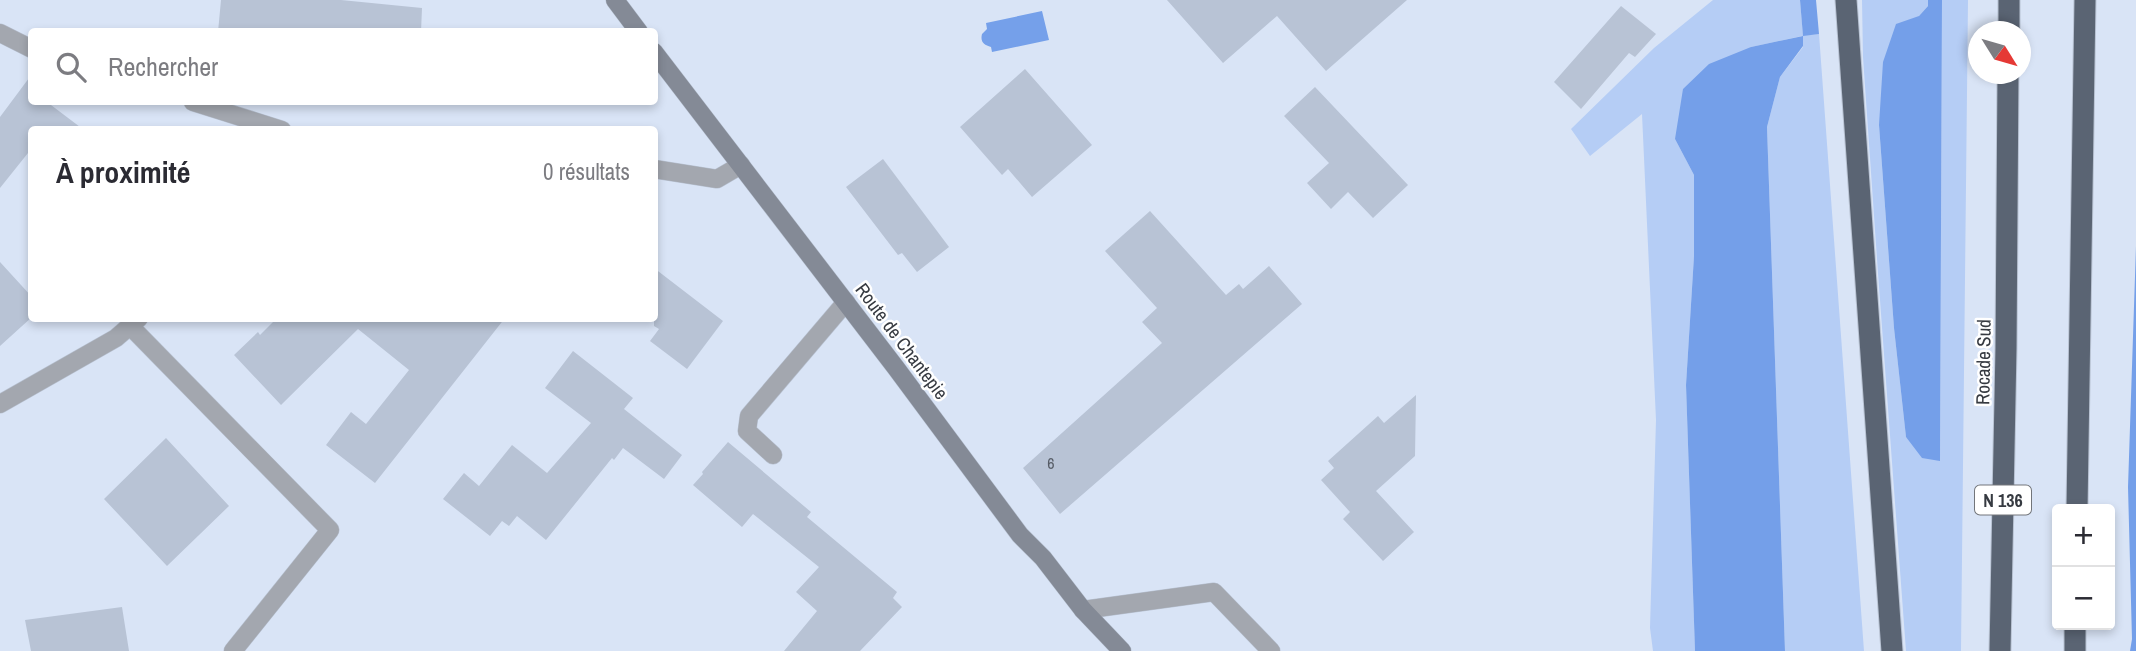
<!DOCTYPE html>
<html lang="fr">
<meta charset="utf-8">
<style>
:root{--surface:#fff;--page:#f7f7f7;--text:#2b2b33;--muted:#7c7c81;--line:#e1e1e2}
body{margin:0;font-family:"Archivo Narrow",sans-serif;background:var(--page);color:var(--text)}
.controls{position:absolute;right:21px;bottom:21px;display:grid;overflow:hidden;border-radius:7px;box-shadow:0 4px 10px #0003}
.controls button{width:63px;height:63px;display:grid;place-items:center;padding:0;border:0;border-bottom:2px solid var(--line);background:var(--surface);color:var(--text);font:35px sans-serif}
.compass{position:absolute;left:1968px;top:21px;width:63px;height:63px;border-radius:50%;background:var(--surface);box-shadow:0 4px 10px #0003;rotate:127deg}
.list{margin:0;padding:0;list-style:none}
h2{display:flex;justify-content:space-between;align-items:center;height:91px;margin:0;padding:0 28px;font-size:30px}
h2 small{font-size:23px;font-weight:400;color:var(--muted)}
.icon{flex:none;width:38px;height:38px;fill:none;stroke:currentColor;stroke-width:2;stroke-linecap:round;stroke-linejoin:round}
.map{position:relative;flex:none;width:2136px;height:651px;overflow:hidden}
.search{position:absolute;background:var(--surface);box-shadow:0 4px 10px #0003;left:28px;top:28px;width:630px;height:77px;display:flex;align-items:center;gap:18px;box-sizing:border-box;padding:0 24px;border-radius:7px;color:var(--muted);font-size:26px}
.panel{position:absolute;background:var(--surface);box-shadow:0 4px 10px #0003;left:28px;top:126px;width:630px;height:196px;border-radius:7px}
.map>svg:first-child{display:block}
.green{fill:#b5cdf5}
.forest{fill:#749fe9}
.water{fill:#75a0ea}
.building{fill:#b8c3d5}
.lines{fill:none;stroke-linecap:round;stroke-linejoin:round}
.lane-casing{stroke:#b8c2d2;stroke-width:19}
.street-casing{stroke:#b8c2d2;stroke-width:19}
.secondary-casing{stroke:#b8c2d2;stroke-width:19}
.highway-casing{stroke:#b8c2d2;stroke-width:23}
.lane{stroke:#a3a7af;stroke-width:18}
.street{stroke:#a3a7af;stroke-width:18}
.secondary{stroke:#848a96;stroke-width:18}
.highway{stroke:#5a6473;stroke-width:21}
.labels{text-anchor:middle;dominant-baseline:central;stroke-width:5;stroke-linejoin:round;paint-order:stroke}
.number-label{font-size:16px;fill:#565c66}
.shield{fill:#fff;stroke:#72757a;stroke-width:2}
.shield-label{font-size:18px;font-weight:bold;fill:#363a41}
.street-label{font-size:19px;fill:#363a41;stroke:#fff}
</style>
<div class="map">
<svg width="2136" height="651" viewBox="0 0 2136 651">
<rect width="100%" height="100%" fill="#d9e4f6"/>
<!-- green -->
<path class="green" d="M 1713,0 L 1800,0 L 1803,35 L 1819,34 L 1864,651 L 1785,651 L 1767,127 L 1780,77 L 1803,47 L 1802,36 L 1751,47 L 1675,139 L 1694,175 L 1694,256 L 1686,385 L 1695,651 L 1653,651 L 1650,628 L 1656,420 L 1642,114 L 1590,156 L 1571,129 L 1654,48 Z
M 1862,0 L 1928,0 L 1928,6 L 1919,16 L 1879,125 L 1894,328 L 1906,437 L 1940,460 L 1942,0 L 1968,0 L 1961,651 L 1906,651 L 1878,273 L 1863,57 Z"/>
<!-- forest -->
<path class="forest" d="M 1800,0 L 1816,0 L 1819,34 L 1803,36 L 1803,46 L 1780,77 L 1767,127 L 1785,651 L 1695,651 L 1686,385 L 1694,256 L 1694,175 L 1675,139 L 1683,89 L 1709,64 L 1751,47 L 1803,36 Z
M 1928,0 L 1942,0 L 1940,461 L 1922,458 L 1906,437 L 1894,328 L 1879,125 L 1883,62 L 1896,24 L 1919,16 L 1928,6 Z
M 2136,246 L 2136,651 L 2130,651 L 2132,639 L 2128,487 Z"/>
<!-- water -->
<path class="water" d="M 1042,11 L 1049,40 L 992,52 L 991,47 C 984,45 980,42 982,34 L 987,29 L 986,23 Z"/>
<!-- building -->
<path class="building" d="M 221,0 L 341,0 L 422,8 L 421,32 L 218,32 Z
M 1167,0 L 1407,0 L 1326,71 L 1277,16 L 1223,63 Z
M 1621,6 L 1656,34 L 1635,57 L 1629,53 L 1581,109 L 1554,82 Z
M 1025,69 L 1092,145 L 1032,197 L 1008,169 L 1002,175 L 960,127 Z
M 32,74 L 32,102 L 47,102 L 84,130 L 32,130 L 32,148 L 0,188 L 0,117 Z
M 1315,87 L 1408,185 L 1373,218 L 1348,192 L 1331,209 L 1307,183 L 1329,163 L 1284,116 Z
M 883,159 L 949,247 L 917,272 L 902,253 L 898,255 L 846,187 Z
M 1150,211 L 1226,295 L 1239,284 L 1243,289 L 1269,266 L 1302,304 L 1060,514 L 1023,468 L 1162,343 L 1142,322 L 1157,308 L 1105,251 Z
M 0,262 L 32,297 L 32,317 L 0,346 Z
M 654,268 L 723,321 L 687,369 L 650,341 L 659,329 L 654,326 Z
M 277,318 L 505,318 L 375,483 L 326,445 L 351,412 L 366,424 L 409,370 L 358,329 L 281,405 L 234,355 L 258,332 L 260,335 Z
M 573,351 L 633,398 L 624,409 L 682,455 L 664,479 L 623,448 L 614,460 L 612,458 L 546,540 L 517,516 L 509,526 L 502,521 L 490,536 L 443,499 L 464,473 L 479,486 L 512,445 L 547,473 L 591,423 L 545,388 Z
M 1416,395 L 1415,456 L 1376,491 L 1414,532 L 1383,561 L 1343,519 L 1350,512 L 1321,480 L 1334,468 L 1328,461 L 1378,416 L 1384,423 Z
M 166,438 L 229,506 L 167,566 L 104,499 Z
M 728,442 L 811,512 L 807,517 L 897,592 L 893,598 L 902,607 L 860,651 L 784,651 L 817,611 L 796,592 L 819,567 L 753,514 L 742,527 L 693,485 L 703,474 L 702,472 Z
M 122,607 L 129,651 L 31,651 L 25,620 Z"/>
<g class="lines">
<!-- lane casing -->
<g class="lane-casing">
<path id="lane" d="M 773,455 L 747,431 L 749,416 L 846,302
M 1083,610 L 1214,592 L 1271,651"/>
</g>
<!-- street casing -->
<g class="street-casing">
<path id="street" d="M 0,33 L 32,49
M 193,102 L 282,130
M 654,169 L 717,179 L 741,165
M 130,326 L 330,530 L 233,651
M 0,404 L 116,338 L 139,318"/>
</g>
<!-- secondary casing -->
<g class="secondary-casing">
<path id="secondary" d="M 615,0 L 639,32
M 654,52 L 896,368 L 1020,535 L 1043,558 L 1083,610 L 1122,651"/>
</g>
<!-- highway casing -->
<g class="highway-casing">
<path id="highway" d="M 1846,0 L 1892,651
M 2009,32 L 2009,0
M 2077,509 L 2085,0
M 2000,651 L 2006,348 L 2008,74
M 2075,651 L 2075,625"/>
</g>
<!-- lane -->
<use href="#lane" class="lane"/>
<!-- street -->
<use href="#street" class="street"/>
<!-- secondary -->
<use href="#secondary" class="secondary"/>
<!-- highway -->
<use href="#highway" class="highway"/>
</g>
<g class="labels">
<!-- number labels -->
<g class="number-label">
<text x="1051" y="463">6</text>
</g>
<!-- shield labels -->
<rect class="shield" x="1975" y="485.5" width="56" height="29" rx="5"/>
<g class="shield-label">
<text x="2003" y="500">N 136</text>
</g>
<!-- street labels -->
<g class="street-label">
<text transform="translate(902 341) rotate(53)">Route de Chantepie</text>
<text transform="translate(1983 362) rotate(-89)">Rocade Sud</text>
</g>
</g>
</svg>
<div class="controls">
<button>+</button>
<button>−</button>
</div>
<svg class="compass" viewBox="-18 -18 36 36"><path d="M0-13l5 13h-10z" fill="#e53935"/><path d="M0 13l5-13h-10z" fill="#7c7c81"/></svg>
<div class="search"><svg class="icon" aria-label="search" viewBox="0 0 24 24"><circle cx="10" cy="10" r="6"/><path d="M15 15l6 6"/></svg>Rechercher</div>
<section class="panel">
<h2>À proximité<small>0 résultats</small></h2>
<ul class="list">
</ul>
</section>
</div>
